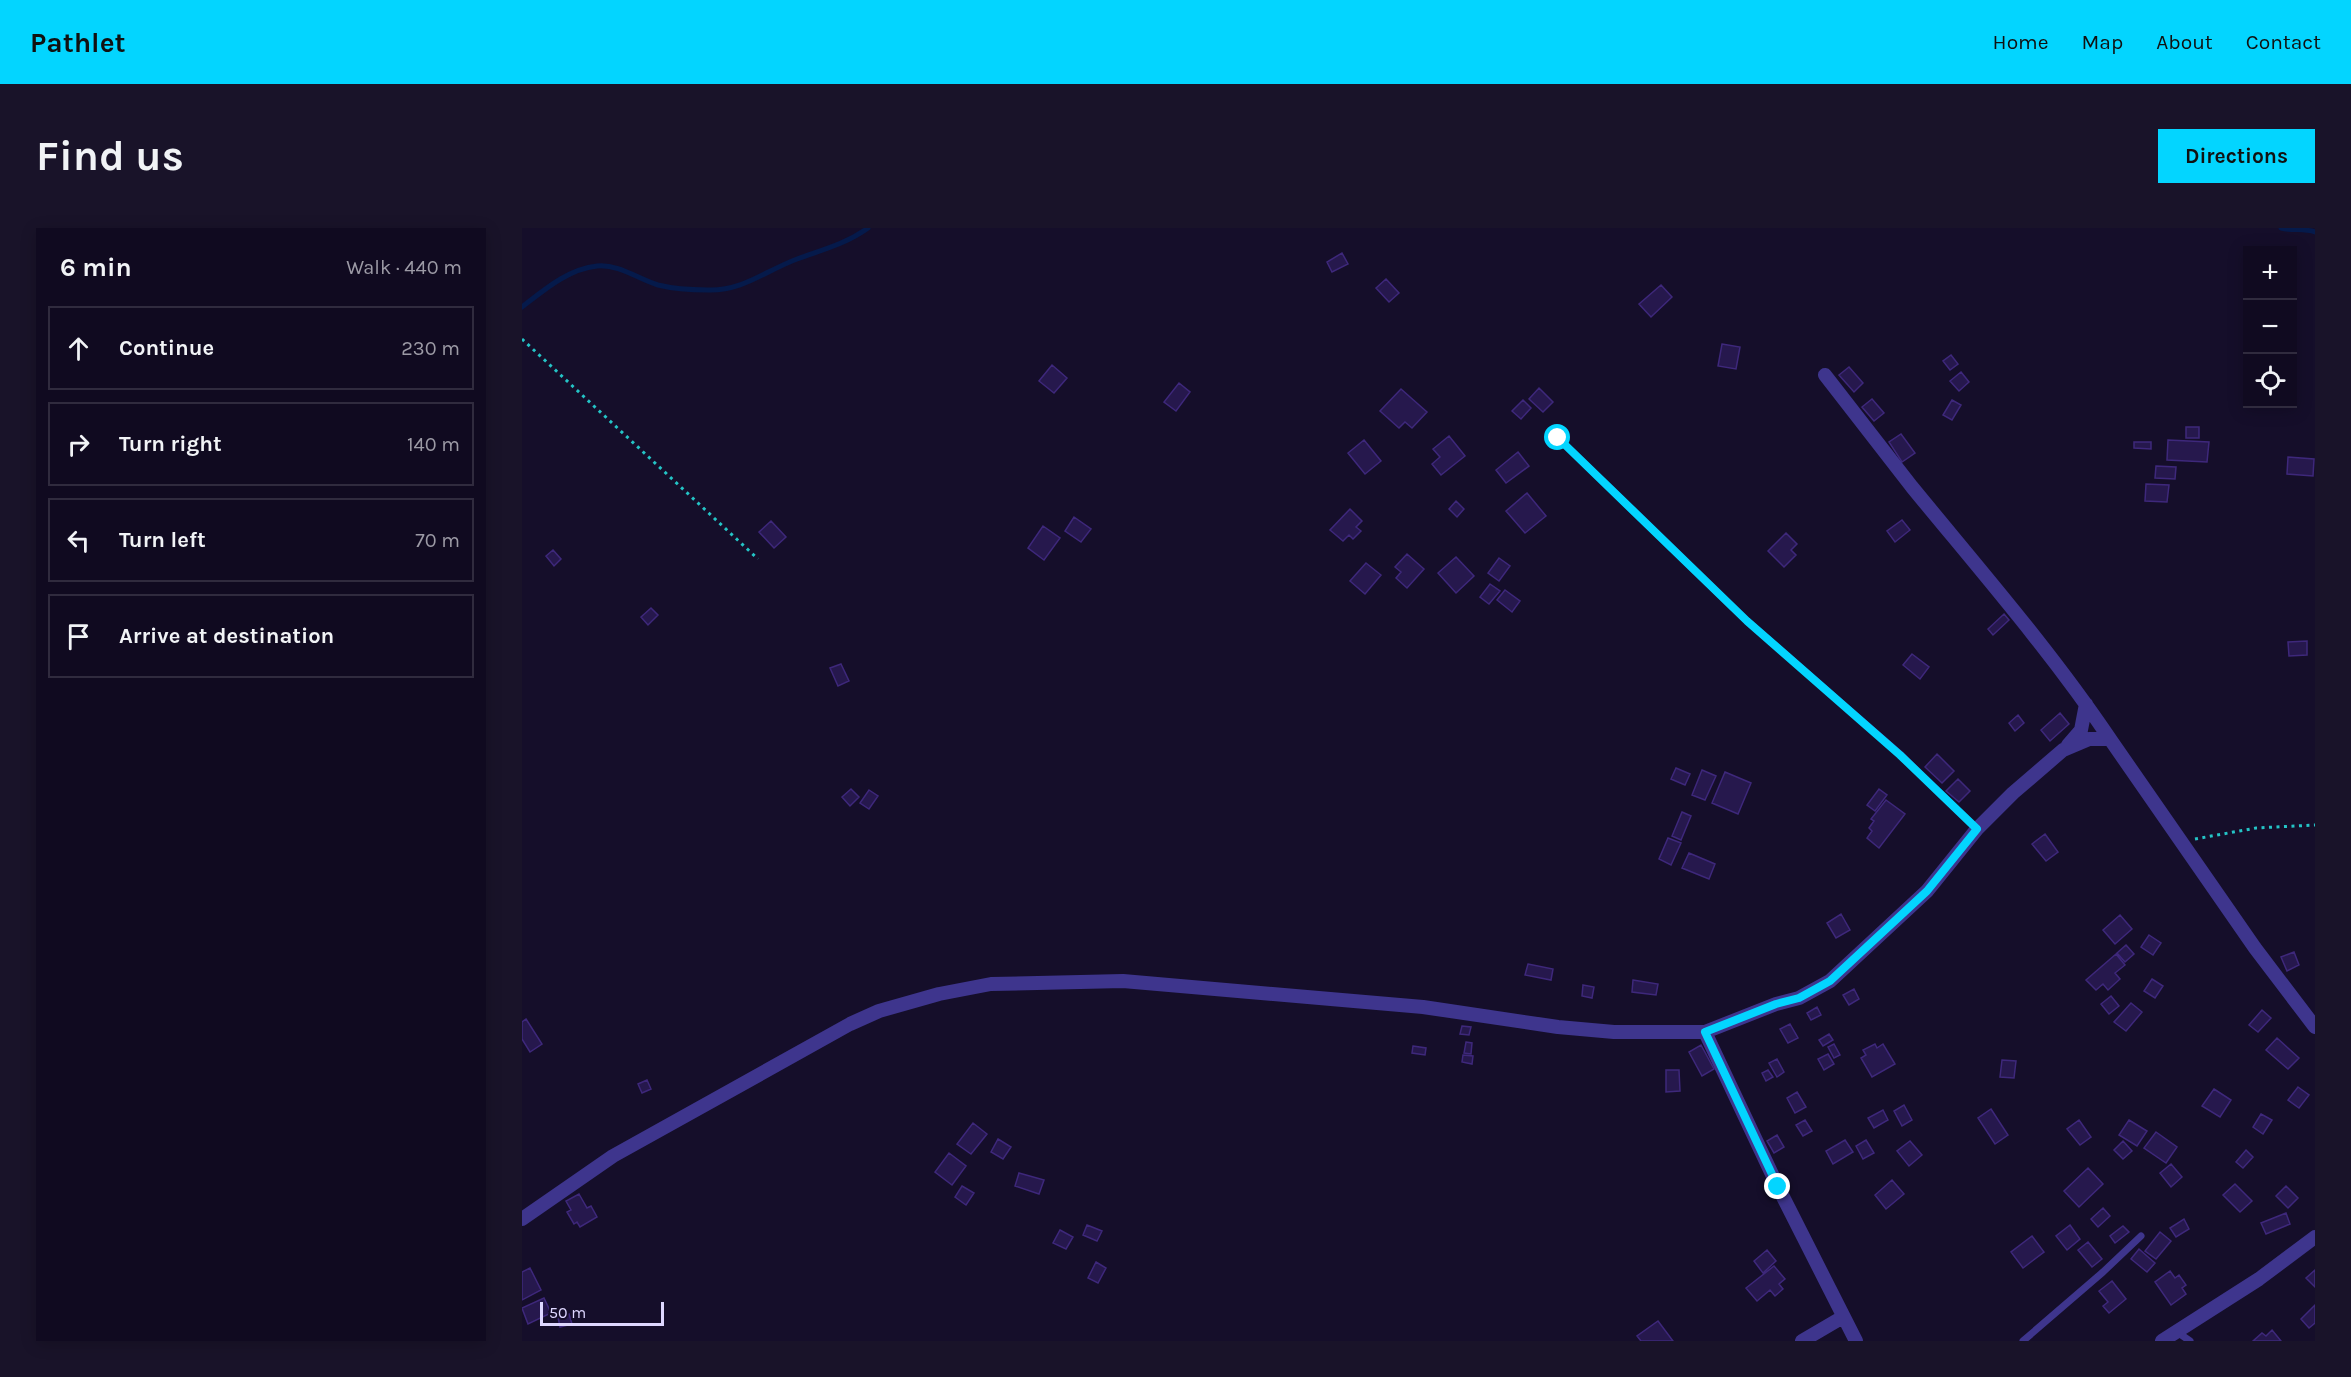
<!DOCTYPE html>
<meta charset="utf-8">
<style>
:root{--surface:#100a20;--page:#191329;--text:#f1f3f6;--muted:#9c9aa5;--line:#302b3e;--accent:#03d5ff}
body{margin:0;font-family:Karla,sans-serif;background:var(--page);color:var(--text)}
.controls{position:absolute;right:18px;top:18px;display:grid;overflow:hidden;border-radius:0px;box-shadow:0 3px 15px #0003}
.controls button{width:54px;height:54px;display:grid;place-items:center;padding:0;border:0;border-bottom:2px solid var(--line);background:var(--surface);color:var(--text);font:30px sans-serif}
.scale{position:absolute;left:18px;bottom:15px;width:124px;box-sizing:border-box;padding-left:6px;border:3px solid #ded7ff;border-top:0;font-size:16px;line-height:21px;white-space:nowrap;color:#ded7ff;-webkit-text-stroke:4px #150e2a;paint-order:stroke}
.stop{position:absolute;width:18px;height:18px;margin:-14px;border:4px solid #03d5ff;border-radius:50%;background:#fff}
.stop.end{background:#03d5ff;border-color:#fff;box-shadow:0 2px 6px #0008}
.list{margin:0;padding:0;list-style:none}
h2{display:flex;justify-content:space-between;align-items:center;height:78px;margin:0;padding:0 24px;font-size:26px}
h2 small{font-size:20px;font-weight:400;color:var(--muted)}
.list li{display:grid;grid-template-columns:39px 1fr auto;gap:18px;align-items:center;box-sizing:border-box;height:84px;margin:0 12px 12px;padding:0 12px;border:2px solid var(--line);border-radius:0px}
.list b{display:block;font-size:22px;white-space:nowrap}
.list em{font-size:20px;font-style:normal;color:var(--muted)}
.icon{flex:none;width:33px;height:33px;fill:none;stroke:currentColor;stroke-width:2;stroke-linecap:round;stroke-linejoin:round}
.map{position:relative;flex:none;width:1793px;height:1113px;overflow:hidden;border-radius:0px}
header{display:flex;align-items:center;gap:36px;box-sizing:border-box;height:84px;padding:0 30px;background:var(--accent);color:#111}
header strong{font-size:28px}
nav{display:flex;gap:33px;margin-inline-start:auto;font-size:21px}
.intro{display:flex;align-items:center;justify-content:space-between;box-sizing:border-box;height:144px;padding:0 36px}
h1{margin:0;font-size:42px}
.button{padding:15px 27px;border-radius:0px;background:var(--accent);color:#111;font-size:21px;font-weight:700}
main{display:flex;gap:36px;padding:0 36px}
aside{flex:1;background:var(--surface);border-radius:0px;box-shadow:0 3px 15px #0003}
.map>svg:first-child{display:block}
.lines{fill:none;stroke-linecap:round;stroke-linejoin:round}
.stream{stroke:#051a4b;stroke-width:5}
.building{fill:#26184d;stroke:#3e287b;stroke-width:1.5}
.path{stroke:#24c4c6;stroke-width:3;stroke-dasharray:3 4.5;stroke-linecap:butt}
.service{stroke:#3e358d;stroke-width:7}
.minor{stroke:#3e358d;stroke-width:14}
.route{stroke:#03d5ff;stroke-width:8}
</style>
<header>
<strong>Pathlet</strong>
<nav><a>Home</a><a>Map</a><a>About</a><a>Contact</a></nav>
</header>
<div class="intro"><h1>Find us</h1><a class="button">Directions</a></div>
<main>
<aside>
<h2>6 min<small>Walk · 440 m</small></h2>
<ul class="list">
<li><svg class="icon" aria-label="ahead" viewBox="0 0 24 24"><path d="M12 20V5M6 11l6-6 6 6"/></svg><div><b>Continue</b></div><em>230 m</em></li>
<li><svg class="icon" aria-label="right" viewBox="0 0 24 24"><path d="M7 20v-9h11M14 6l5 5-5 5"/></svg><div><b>Turn right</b></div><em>140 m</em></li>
<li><svg class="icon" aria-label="left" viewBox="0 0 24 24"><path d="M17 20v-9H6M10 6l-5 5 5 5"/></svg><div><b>Turn left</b></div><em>70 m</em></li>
<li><svg class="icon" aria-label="arrive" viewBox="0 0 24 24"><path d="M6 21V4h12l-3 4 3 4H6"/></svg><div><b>Arrive at destination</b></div></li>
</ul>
</aside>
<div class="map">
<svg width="1793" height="1113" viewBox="0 0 1793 1113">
<rect width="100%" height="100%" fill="#150e2a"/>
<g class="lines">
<!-- stream -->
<path class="stream" d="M 1759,0 C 1770,3 1782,0 1793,4
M 0,79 C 22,62 46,41 75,38 C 97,36 116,51 136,57 C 152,61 169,62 186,62 C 221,63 243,43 275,31 C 299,22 324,16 346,0"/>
</g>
<!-- building -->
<path class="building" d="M 820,25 L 826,36 L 810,44 L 805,34 Z
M 864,51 L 877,65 L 867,74 L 854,60 Z
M 1139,57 L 1150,69 L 1129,89 L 1117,76 Z
M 1200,116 L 1218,119 L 1214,141 L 1196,138 Z
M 1429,127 L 1436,136 L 1428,142 L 1421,133 Z
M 530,137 L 545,150 L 532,165 L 517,153 Z
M 1327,139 L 1341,155 L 1332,164 L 1317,147 Z
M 1439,144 L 1447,154 L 1437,163 L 1428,153 Z
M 657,155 L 668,164 L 654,183 L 642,174 Z
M 1017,160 L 1031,174 L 1021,184 L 1007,171 Z
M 879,161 L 905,184 L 890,200 L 883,194 L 877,200 L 858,183 Z
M 1350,171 L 1362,185 L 1352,193 L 1340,179 Z
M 1001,172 L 1009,180 L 999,191 L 990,183 Z
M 1430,172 L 1439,177 L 1430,192 L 1421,187 Z
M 1664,199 L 1677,199 L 1677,210 L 1664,210 Z
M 1379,206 L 1393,225 L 1380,234 L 1367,214 Z
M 927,208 L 943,228 L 919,247 L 910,236 L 918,229 L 911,221 Z
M 842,212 L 859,233 L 843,246 L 826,225 Z
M 1646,212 L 1687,214 L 1685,234 L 1645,232 Z
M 1612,214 L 1629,214 L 1629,221 L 1612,220 Z
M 996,224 L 1007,238 L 984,255 L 974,242 Z
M 1766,229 L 1792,231 L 1791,248 L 1765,246 Z
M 1634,238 L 1654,239 L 1653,251 L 1633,250 Z
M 1624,256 L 1647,257 L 1645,274 L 1623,273 Z
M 1005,265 L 1024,288 L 1003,305 L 984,283 Z
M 934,273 L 942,281 L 935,289 L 927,281 Z
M 828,281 L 840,293 L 834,299 L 839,303 L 831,311 L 827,307 L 821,313 L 808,302 Z
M 552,289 L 569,301 L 559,314 L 543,303 Z
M 1380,292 L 1388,302 L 1373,314 L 1365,303 Z
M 249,293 L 264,309 L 252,320 L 237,304 Z
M 521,298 L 538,310 L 522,332 L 506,320 Z
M 1264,305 L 1275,316 L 1269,322 L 1274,327 L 1262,339 L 1246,323 Z
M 31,322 L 39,331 L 32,338 L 24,328 Z
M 885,326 L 902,341 L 885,360 L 874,350 L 879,344 L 873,339 Z
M 934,329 L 952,348 L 934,365 L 916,345 Z
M 977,330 L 988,338 L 977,353 L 966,345 Z
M 844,335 L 859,347 L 843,366 L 828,353 Z
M 968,356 L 978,363 L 967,376 L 958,369 Z
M 983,362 L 998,373 L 990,384 L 975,372 Z
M 129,380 L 136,387 L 126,397 L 119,389 Z
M 1482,386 L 1487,392 L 1471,407 L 1466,401 Z
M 1785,413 L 1785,427 L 1767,428 L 1766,414 Z
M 1390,426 L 1407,439 L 1398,451 L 1381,437 Z
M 319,436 L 327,453 L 316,458 L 308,440 Z
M 1538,485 L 1547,496 L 1528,513 L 1519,502 Z
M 1496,487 L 1502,495 L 1493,503 L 1487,495 Z
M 1415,526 L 1432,543 L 1420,555 L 1403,539 Z
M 1154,540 L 1168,546 L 1163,557 L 1149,551 Z
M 1180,542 L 1194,548 L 1183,572 L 1170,567 Z
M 1203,544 L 1229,555 L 1216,586 L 1190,575 Z
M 1436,551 L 1448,563 L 1437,574 L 1424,563 Z
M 329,561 L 337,569 L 328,578 L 320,569 Z
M 1357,561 L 1365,567 L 1353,583 L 1345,577 Z
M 347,562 L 356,568 L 347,581 L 338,575 Z
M 1364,572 L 1383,586 L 1357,620 L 1345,610 L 1350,603 L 1347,600 L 1352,593 L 1349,591 Z
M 1160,584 L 1169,588 L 1159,612 L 1150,608 Z
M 1523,606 L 1536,624 L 1524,633 L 1510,616 Z
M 1146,610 L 1159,615 L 1149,637 L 1137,631 Z
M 1167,625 L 1193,636 L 1187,651 L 1160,640 Z
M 1319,686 L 1328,702 L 1314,710 L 1305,695 Z
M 1598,687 L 1610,701 L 1593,716 L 1581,702 Z
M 1627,707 L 1639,715 L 1631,727 L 1619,719 Z
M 1604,717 L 1612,726 L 1603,734 L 1595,725 Z
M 1772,724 L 1777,737 L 1765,743 L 1759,729 Z
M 1594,726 L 1603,737 L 1593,745 L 1598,751 L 1586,762 L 1581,756 L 1574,762 L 1564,752 Z
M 1006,736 L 1031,741 L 1029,752 L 1003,747 Z
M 1630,751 L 1641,758 L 1633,770 L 1622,763 Z
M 1111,752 L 1136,756 L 1134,767 L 1110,764 Z
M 1061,757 L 1072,759 L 1070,770 L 1060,768 Z
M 1332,761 L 1337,771 L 1327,777 L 1321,767 Z
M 1589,768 L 1597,778 L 1587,786 L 1579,776 Z
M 1609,775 L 1620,784 L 1604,803 L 1592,794 Z
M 1295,779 L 1299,787 L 1289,792 L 1285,785 Z
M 1740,782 L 1749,790 L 1736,804 L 1727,797 Z
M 4,791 L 20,816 L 8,824 L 0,811 L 0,794 Z
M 1268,796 L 1276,810 L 1266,815 L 1258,801 Z
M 940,798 L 949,799 L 947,807 L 938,806 Z
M 1307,806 L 1311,812 L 1301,818 L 1297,812 Z
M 1755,810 L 1777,830 L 1766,841 L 1744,822 Z
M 944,814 L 950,815 L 949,826 L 942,825 Z
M 1312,816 L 1318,827 L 1312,830 L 1306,819 Z
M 1353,816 L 1355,820 L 1361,816 L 1373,836 L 1350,849 L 1339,830 L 1344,827 L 1341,822 Z
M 1179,817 L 1192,841 L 1180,848 L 1167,824 Z
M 891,818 L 904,820 L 903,827 L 890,825 Z
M 1306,826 L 1312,836 L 1302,842 L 1296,831 Z
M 941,827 L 951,828 L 950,836 L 940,834 Z
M 1255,831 L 1262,844 L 1255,849 L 1247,835 Z
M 1480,832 L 1494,833 L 1492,850 L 1478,849 Z
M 1144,842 L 1157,842 L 1158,863 L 1144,864 Z
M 1246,842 L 1251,849 L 1244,853 L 1240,845 Z
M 125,852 L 129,861 L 120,865 L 116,856 Z
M 1776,859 L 1787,867 L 1777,880 L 1766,872 Z
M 1692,861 L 1709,872 L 1698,889 L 1680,878 Z
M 1275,864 L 1284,879 L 1273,885 L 1265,870 Z
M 1382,877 L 1390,892 L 1380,898 L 1372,883 Z
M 1469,881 L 1486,907 L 1473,916 L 1456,890 Z
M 1361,882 L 1366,892 L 1352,900 L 1346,890 Z
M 1739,886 L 1750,892 L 1741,906 L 1731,899 Z
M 1283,892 L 1290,903 L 1281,908 L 1274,897 Z
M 1557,892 L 1569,909 L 1558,917 L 1545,901 Z
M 1607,892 L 1625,903 L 1615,918 L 1597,907 Z
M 451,895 L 465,906 L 449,926 L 435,916 Z
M 1634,904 L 1655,919 L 1644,935 L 1622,920 Z
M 1255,907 L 1262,919 L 1252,925 L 1245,913 Z
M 476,911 L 489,919 L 481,931 L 469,924 Z
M 1323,912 L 1331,924 L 1311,936 L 1304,923 Z
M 1344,912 L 1352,925 L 1341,931 L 1334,918 Z
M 1388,913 L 1400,927 L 1387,938 L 1375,923 Z
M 1601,913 L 1610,923 L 1601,931 L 1592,922 Z
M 1724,922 L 1731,929 L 1721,940 L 1714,934 Z
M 427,925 L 444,938 L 430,957 L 413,944 Z
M 1649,936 L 1660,949 L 1649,959 L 1638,945 Z
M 1566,940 L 1581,956 L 1557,979 L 1542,963 Z
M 497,945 L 522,952 L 517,966 L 493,958 Z
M 1370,952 L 1382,966 L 1364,981 L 1353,967 Z
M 1713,956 L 1730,973 L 1718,984 L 1701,967 Z
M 440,958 L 452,965 L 444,977 L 433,969 Z
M 1764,958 L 1776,970 L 1766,980 L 1754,968 Z
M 57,966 L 65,980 L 69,978 L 75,989 L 58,999 L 55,994 L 52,996 L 45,984 L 49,982 L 44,973 Z
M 1581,980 L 1588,988 L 1576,999 L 1569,991 Z
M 1764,985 L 1768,996 L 1744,1006 L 1739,995 Z
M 1662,991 L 1667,1001 L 1654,1009 L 1648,1000 Z
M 565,997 L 580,1003 L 575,1013 L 561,1007 Z
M 1548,997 L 1558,1011 L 1545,1022 L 1534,1008 Z
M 1601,998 L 1607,1004 L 1593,1015 L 1588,1008 Z
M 538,1002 L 551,1009 L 544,1021 L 531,1015 Z
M 1638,1004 L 1649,1013 L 1634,1031 L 1623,1023 Z
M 1510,1008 L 1522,1024 L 1501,1040 L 1489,1024 Z
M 1566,1014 L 1580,1031 L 1570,1039 L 1556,1022 Z
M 1617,1021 L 1633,1035 L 1625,1044 L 1609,1031 Z
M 1245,1022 L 1254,1033 L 1241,1045 L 1232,1033 Z
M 574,1034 L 584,1040 L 576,1055 L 566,1050 Z
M 1252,1038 L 1263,1051 L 1257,1056 L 1261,1061 L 1253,1068 L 1248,1062 L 1235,1073 L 1224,1060 Z
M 8,1040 L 19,1062 L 0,1072 L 0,1044 Z
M 1793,1042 L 1793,1059 L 1784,1050 Z
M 1648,1043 L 1653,1050 L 1657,1047 L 1664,1057 L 1660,1060 L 1664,1066 L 1649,1077 L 1633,1054 Z
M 1590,1053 L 1604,1071 L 1587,1085 L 1581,1078 L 1586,1074 L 1577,1063 Z
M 22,1070 L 29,1085 L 6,1096 L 0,1080 Z
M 1793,1077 L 1793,1095 L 1787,1100 L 1779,1091 Z
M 47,1086 L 50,1096 L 38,1099 L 36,1089 Z
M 1136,1093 L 1151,1113 L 1119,1113 L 1115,1108 Z
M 1750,1102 L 1759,1113 L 1731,1113 L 1740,1105 L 1744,1108 Z"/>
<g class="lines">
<!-- path -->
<path class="path" d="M 0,111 L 236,331
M 1673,611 L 1734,600 L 1793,597"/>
<!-- service -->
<path class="service" d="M 1036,210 L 1225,393 L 1379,527 L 1455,601
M 1655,1104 L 1668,1113
M 1501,1113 L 1581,1044 L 1619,1008"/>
<!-- minor -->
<path class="minor" d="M 1303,147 C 1332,184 1361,222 1390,259 C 1458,342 1528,422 1588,511
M 1546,517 L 1559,502 L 1564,476
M 1183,804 L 1256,959 L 1334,1113
M 0,991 L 91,928 L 328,796 L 357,783 L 417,766 L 469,756 L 601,753 L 901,779 L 1036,799 L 1092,804 L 1183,804 L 1254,776 L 1277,770 L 1308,753 L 1405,663 L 1455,601 L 1491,565 L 1541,522 L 1567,511 L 1588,511 L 1733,720 L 1793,799
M 1280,1113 L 1321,1089
M 1640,1113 L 1737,1051 L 1793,1009"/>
</g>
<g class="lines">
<!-- route -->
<path class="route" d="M 1036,210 L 1225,393 L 1378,527 L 1455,601 L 1405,663 L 1308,753 L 1277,770 L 1254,776 L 1183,804 L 1256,959"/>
</g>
</svg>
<div class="controls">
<button>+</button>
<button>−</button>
<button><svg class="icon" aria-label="locate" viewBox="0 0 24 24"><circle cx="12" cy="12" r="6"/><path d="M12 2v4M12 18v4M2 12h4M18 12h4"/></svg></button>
</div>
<div class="scale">50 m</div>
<div class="stop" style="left:1036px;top:210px"></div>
<div class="stop end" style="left:1256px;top:959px"></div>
</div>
</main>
